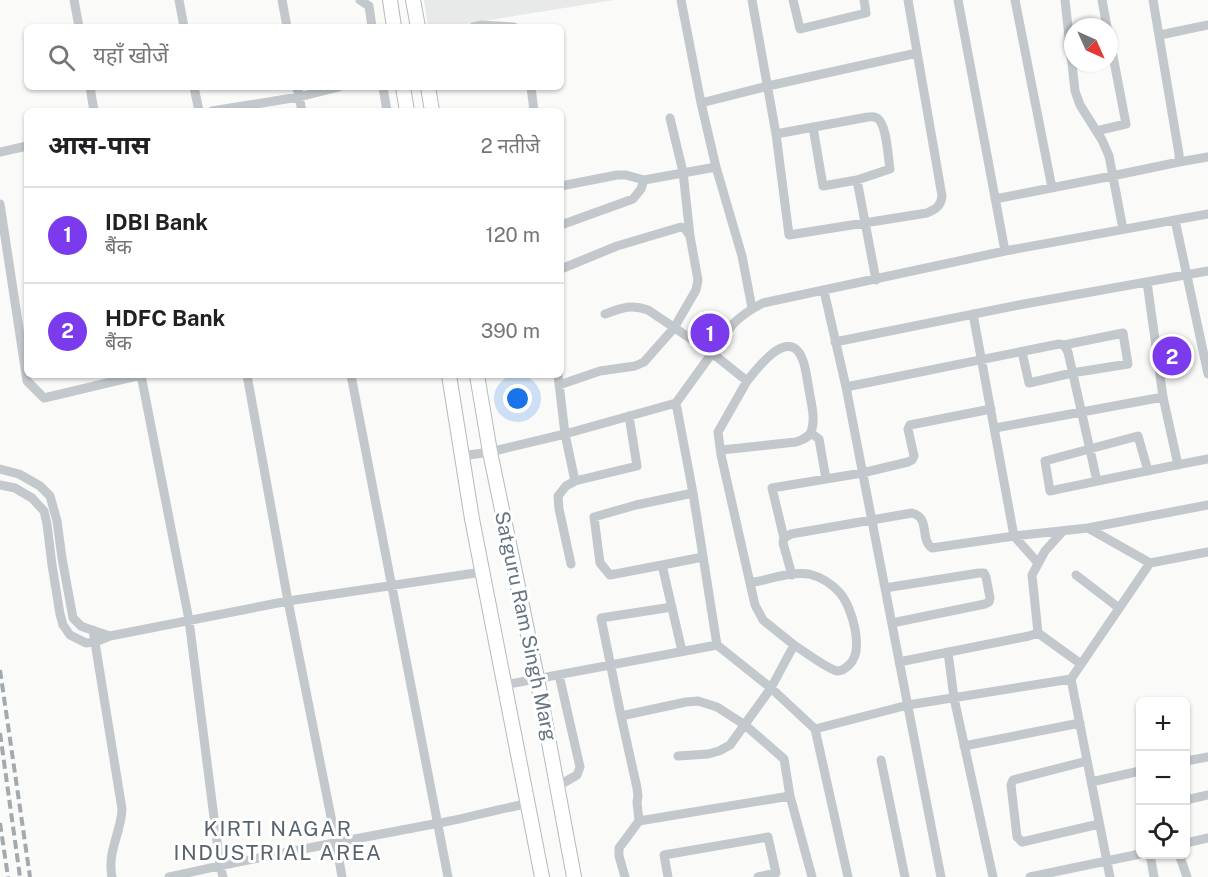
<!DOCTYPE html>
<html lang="hi">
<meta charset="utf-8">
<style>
:root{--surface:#fff;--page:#f2f2f2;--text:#202124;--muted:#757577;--line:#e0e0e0;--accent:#7c3aed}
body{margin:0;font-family:"Public Sans","Noto Sans Devanagari",sans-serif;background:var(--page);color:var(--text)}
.controls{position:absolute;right:18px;bottom:18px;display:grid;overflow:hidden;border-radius:9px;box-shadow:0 2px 4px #0004}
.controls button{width:54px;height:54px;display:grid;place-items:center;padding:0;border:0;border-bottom:2px solid var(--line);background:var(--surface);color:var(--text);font:30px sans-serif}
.compass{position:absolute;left:1064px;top:18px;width:54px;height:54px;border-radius:50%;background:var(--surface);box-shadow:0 2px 4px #0004;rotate:135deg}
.you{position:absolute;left:518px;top:399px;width:21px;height:21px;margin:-15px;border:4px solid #fff;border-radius:50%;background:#1a73e8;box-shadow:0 0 0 9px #1a73e833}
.badge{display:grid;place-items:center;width:39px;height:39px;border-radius:50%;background:var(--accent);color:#fff;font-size:20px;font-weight:700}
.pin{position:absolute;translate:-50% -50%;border:3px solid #fff;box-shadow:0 2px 6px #0006}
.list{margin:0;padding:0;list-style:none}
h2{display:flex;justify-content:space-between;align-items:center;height:78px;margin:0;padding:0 24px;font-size:26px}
h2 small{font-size:20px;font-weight:400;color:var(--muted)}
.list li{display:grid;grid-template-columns:39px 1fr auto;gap:18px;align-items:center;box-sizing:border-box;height:96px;padding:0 24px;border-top:2px solid var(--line)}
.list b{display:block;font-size:22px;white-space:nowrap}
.list p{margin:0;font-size:20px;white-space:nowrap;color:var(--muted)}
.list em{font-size:20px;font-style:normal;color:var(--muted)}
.icon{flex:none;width:33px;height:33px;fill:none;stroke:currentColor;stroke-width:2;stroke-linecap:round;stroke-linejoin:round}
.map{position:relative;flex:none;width:1208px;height:877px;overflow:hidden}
.search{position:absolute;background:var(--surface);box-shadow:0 2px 4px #0004;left:24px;top:24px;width:540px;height:66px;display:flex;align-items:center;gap:15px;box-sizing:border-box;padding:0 21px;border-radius:9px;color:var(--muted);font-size:22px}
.panel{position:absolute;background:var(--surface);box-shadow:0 2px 4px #0004;left:24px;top:108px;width:540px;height:270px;border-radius:9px}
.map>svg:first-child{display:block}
.built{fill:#e8e9e9}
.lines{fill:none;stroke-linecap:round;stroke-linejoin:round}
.secondary-casing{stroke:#b3babf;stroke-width:16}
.street{stroke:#c3c8cc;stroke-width:9}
.secondary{stroke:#fff;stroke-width:14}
.rail{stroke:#a2aab0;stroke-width:4;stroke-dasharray:9 4.5;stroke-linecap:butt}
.labels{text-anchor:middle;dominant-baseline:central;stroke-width:6;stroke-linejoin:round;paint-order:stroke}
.street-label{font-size:20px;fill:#657683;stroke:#fff}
.neighbourhood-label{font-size:21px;letter-spacing:1.5px;fill:#57646e;stroke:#fff}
</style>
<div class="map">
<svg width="1208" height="877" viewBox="0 0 1208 877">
<rect width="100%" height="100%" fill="#fafaf8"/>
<!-- built -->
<path class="built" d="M 424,0 L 614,0 L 446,27 L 428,27 Z"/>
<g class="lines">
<!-- secondary casing -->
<g class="secondary-casing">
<path id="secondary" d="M 390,0 L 394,27
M 413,0 L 418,27
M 403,87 L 407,111
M 428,87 L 432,111
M 449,375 L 472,519 L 542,877
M 477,375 L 490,452 L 537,678 L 574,877"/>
</g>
<!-- street -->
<path class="street" d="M 74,0 L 79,27
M 179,0 L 184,27
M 282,0 L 287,27
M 360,0 L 369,6 L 372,27
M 681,0 L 701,103 L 716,167 L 742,256 L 752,308
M 752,0 L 776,134 L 789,235 L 927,213 C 936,209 941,206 942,196 L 908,0
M 793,0 L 800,29 L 866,13 L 864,0
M 958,0 L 1005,251
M 1015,0 L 1052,188
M 1065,0 L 1075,91 L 1080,105 L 1102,140 L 1109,156 L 1123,229
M 1102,0 L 1107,27
M 473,27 L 482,25 L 514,27
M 1160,35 L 1208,25
M 90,87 L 94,111
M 194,87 L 199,111
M 297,87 L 302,111
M 383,87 L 387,111
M 531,87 L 534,111
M 701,103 L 768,86 L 917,53
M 212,111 L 299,97 L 339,87
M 670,118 L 683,172 L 690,236
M 1096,131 L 1126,124 L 1109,35
M 776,134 L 868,117 C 871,117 874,116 877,118 C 887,124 888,158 890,169 L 857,180 L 823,186 L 813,127
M 0,152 L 27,146
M 1179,162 L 1208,157
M 857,180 L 876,280
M 561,186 L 617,175 L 626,175 L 644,180 L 716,167
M 995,199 L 1112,176 L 1179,162 L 1179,154 L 1153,0
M 0,204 L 27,381 L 44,398 L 141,375
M 1175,220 L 1208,374
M 561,225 L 633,199 L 641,189 L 644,180
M 1147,282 L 1163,397 L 1178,465
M 824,291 L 846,387 L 941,877
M 605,314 C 622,308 631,304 648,310 L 712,353 L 747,381 L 718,432 L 721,455 L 755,605 L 763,620 L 794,645 L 771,688 L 730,745 L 719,751 L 708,754 L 678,756
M 973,314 L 1014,536 L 1038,563
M 835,342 L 1024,304 L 1208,271
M 1022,352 L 1029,383 L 1072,373 L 1128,364 L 1123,333 L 1064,345
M 141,375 L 189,620 L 220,865 L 223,877
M 247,375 L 288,601 L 336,842 L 342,877
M 351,375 L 448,877
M 558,375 L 565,434 L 575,481 L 566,486 L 558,496 L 559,509 L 571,564
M 559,385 L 600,371 L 635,366 L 644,362 L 674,328 L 696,290 L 698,280 L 690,236 L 685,229 L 681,227 L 617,246 L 561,269
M 846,387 L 1059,344 L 1064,345 L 1068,352 L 1097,481
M 676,403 L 693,493 L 717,645 L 771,688 L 815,729 L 908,705 L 1071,679
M 995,428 L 1163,397
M 811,433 L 819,439 L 826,479
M 721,450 L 796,442 C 802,440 808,438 811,432 C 816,420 811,402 809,390 C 807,379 806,367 802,358 C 788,326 757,369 747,381
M 462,456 L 490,452 L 565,434 L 676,403 L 733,324 C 742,315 751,309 763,303 L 1005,251 L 1208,214
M 0,469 L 19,474 L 40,486 L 50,496 L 57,521 L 62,558 L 73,618 L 81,626 L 86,628 L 110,636
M 1148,471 L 1138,436 L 1045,461 L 1050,491 C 1103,480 1155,469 1208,459
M 575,481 L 637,466 L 629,416
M 0,485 L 15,488 L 32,498 L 44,511 L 47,524 L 52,565 L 60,614 L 63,625 L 70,635 L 86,643 L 95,642 L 110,636 L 288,601 L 482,572
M 1088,528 L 1208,505
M 784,538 L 791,534 L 912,513 C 931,518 919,538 932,548 L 1014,536 L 1088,528 L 1150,563
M 662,565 L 703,557
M 792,575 L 783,543 L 784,538 L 772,488 L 862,473 L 908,462 L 912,460 L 914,456 L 908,429 L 910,425 L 991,409
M 1076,575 L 1119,608
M 750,583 C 767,580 792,571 809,574 C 821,577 832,584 840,593 C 852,607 865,651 849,665 C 846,668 842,671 837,671 C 827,669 804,651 794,645
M 885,588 L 979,573 L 984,573 L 986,577 L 990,598 L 989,602 L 985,604 L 892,623
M 93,630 L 122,809 C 121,833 107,851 112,877
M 1038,633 L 1081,664
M 682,651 L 662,565 L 610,575 L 600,563 L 594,517 L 636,505 L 693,493
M 948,652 L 954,698 L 993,877
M 899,662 L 1029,636 L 1038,633 L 1032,575 L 1045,551 L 1063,531
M 504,685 L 717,645
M 621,716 L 601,618 L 672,607
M 815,729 L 848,877
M 964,746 L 1080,723
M 881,760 L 905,877
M 1087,761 L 1013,780 L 1011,785 L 1017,837 L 1022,842 L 1099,824
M 1186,761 L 1208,757
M 1091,782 L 1140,771
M 558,786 L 577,775 L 580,767 L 559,675
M 1186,800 L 1208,795
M 639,821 L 637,802 L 638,796 L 637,788 L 621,716 L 686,702 L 698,701 L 717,707 L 745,725 L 784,759 L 790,796 L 812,877
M 1186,843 L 1208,838
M 1150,854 L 1154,877
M 1179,854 L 1187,877
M 169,877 C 257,857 345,841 434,824 C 465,819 496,809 527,804
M 625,877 L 619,856 L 619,848 L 639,821 L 790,796
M 668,877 L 664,855 L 768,837 L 776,873 L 758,877
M 1030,877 L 1140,854
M 1110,877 L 1071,679 L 1150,563 L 1208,552"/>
<!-- secondary -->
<use href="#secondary" class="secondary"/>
<!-- rail -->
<path class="rail" d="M 0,670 L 30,877
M 0,733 L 20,877
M 0,823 L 8,877"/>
</g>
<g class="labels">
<!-- street labels -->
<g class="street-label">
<text transform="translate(526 626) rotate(78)">Satguru Ram Singh Marg</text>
</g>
<!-- neighbourhood labels -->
<g class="neighbourhood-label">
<text x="278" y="828">KIRTI NAGAR<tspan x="278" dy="24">INDUSTRIAL AREA</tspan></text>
</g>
</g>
</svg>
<div class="controls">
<button>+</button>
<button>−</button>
<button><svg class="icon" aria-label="locate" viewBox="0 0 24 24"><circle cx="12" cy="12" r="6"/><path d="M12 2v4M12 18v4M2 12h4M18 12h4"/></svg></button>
</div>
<svg class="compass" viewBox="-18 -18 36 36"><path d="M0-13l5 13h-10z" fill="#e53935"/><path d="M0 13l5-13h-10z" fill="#757577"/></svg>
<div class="you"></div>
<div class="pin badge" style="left:710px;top:333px">1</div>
<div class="pin badge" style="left:1172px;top:356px">2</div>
<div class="search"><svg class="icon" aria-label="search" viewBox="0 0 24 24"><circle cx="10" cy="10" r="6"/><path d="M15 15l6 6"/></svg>यहाँ खोजें</div>
<section class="panel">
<h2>आस-पास<small>2 नतीजे</small></h2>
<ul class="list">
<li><span class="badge">1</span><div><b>IDBI Bank</b><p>बैंक</p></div><em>120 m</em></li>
<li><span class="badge">2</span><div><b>HDFC Bank</b><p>बैंक</p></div><em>390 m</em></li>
</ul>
</section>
</div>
